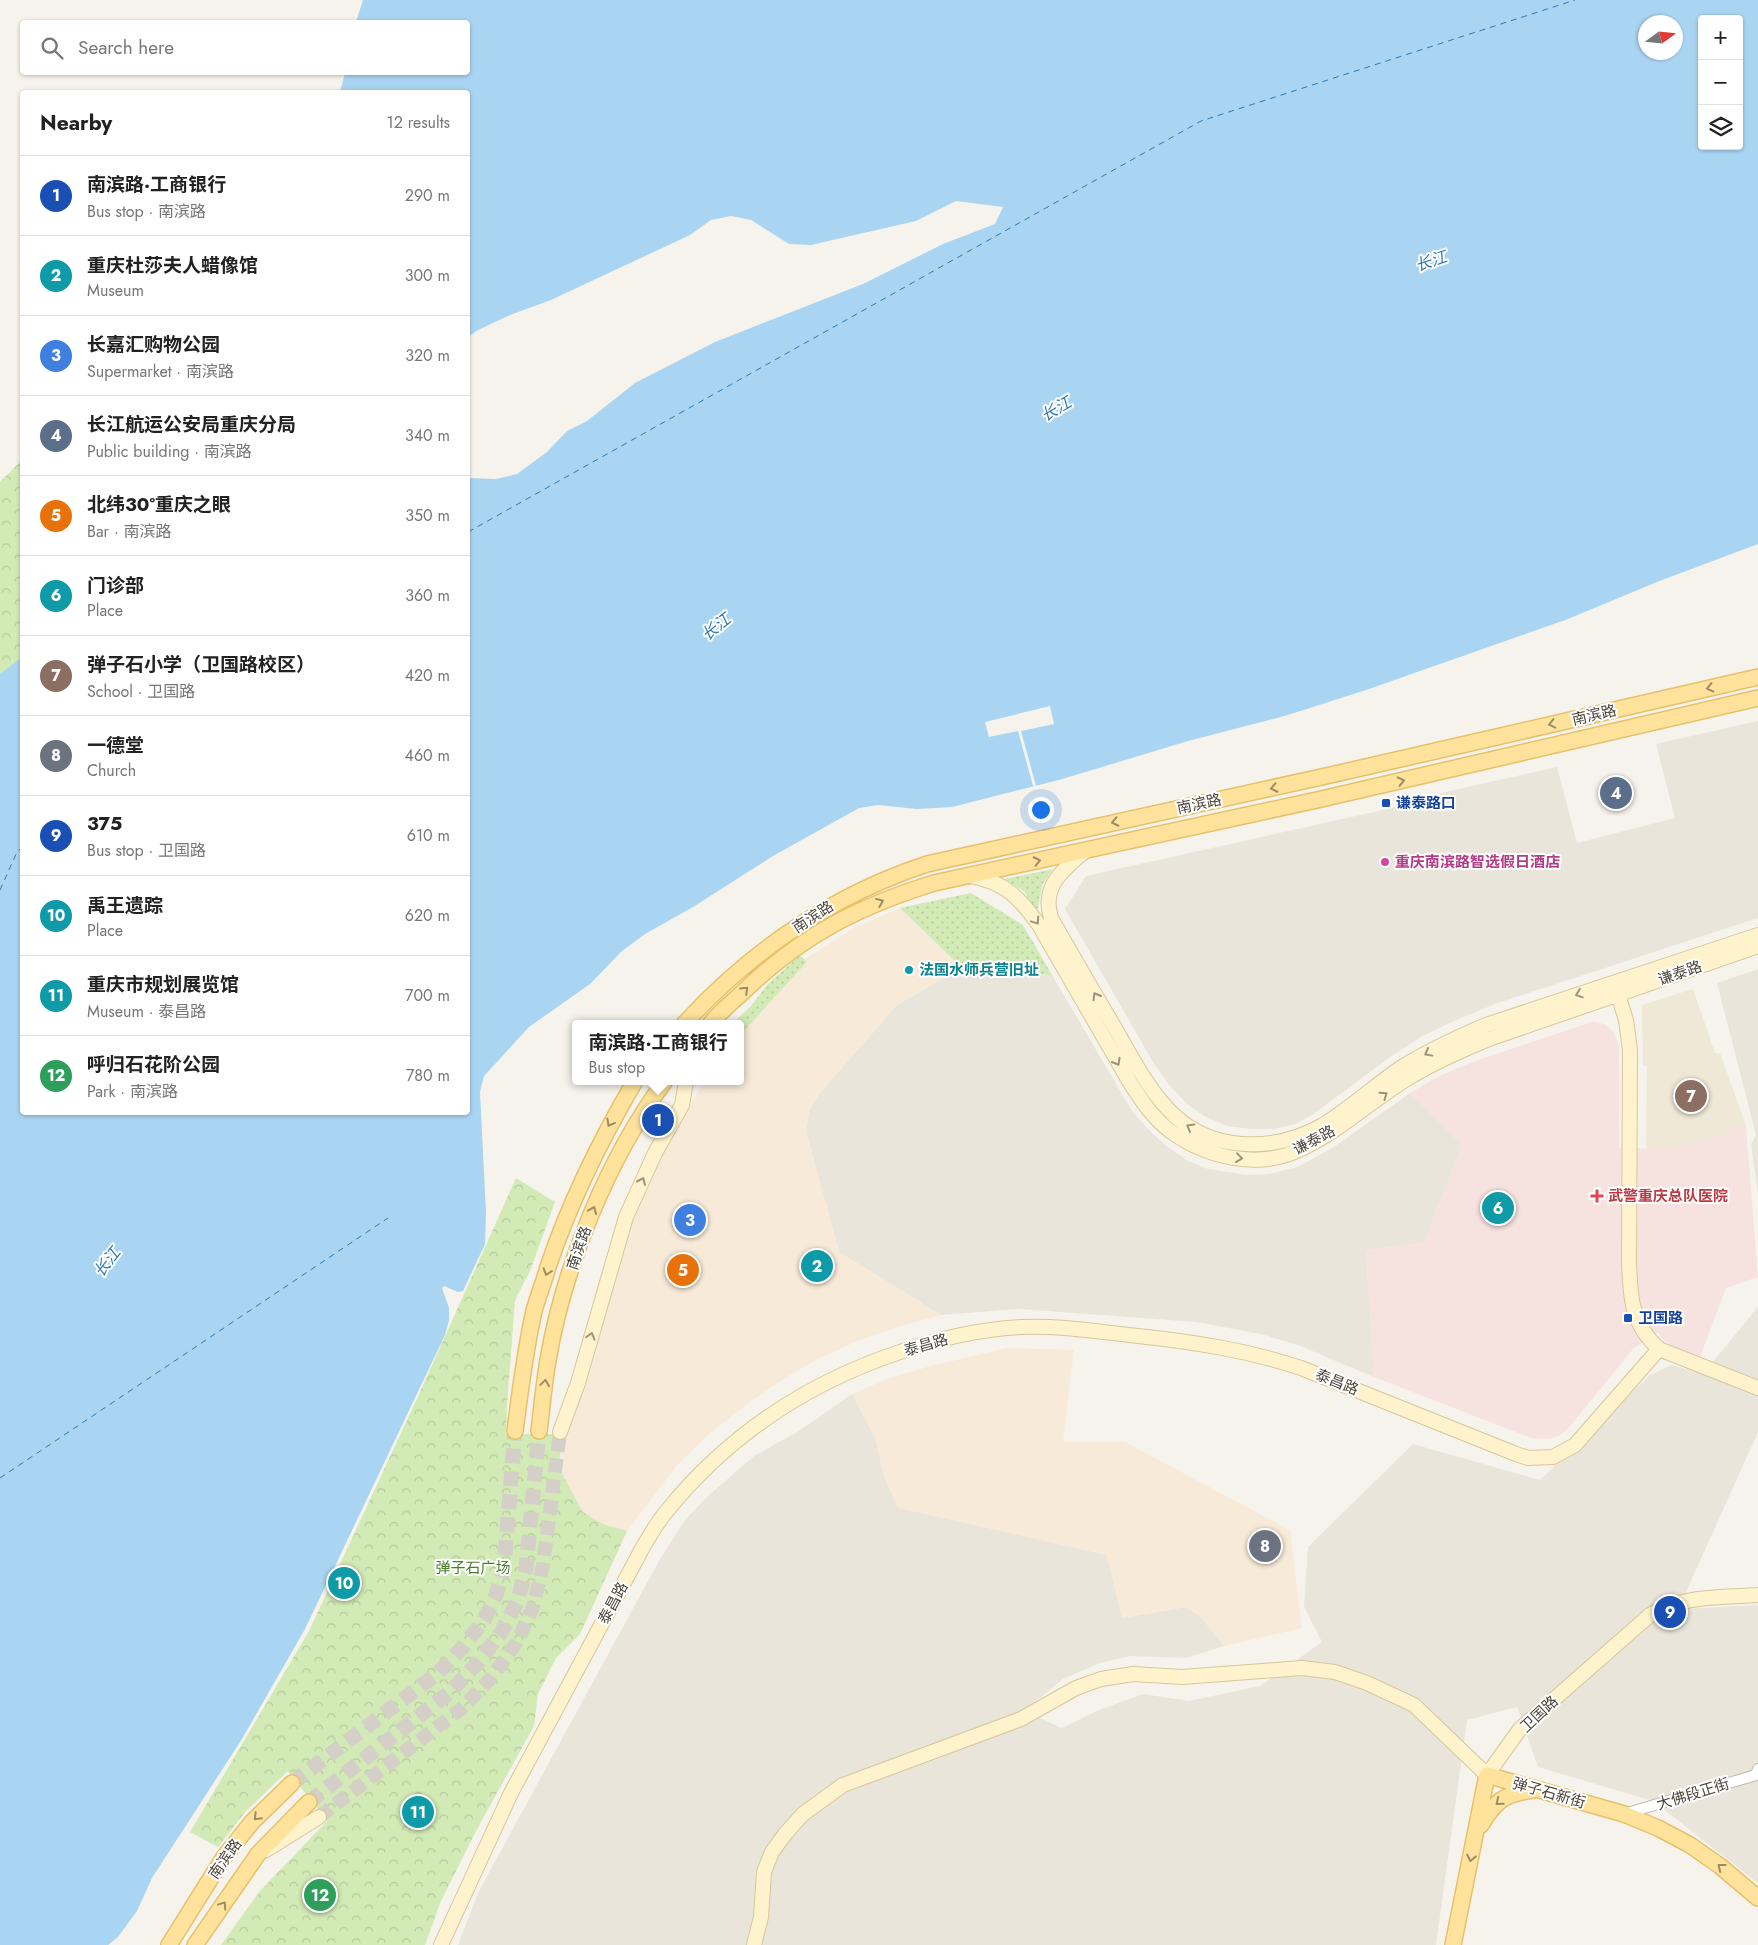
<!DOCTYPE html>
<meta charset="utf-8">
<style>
:root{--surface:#fff;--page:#f6f6f6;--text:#222;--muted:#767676;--line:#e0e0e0;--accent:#fc3f1d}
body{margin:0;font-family:Jost,"Noto Sans SC",sans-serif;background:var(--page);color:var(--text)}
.controls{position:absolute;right:15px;top:15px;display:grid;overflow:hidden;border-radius:5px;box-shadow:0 1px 4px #0004}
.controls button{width:45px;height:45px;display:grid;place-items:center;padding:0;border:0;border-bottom:1px solid var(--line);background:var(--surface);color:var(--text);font:25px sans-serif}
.compass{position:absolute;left:1638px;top:15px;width:45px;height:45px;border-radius:50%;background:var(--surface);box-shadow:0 1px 4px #0004;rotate:75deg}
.you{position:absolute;left:1040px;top:809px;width:18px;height:18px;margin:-12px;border:4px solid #fff;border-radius:50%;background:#1a73e8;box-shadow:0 0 0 8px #1a73e833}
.badge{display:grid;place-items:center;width:32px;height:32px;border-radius:50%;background:var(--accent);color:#fff;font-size:16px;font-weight:700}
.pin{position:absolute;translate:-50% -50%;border:2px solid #fff;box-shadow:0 1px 5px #0006}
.popup{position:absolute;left:572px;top:1020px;width:172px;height:65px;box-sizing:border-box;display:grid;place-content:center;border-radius:5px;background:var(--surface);filter:drop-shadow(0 1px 4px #0005);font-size:16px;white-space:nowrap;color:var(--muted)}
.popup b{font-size:19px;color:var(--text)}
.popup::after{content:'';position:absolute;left:50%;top:100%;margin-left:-10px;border:10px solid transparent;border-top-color:var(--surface)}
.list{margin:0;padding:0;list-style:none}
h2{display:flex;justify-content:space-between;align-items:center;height:65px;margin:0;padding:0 20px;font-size:21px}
h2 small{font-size:16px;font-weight:400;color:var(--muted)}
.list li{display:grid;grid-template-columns:32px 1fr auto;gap:15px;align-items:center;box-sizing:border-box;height:80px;padding:0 20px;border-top:1px solid var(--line)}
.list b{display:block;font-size:19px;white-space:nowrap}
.list p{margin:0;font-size:16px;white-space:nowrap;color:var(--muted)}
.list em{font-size:16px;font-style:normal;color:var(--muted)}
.icon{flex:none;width:28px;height:28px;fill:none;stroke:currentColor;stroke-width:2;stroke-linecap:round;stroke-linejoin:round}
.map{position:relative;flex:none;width:1758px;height:1945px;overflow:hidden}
.search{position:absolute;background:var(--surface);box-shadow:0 1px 4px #0004;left:20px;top:20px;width:450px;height:55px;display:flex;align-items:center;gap:12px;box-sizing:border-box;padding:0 18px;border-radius:5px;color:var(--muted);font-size:19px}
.panel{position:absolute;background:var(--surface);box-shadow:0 1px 4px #0004;left:20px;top:90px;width:450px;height:1025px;border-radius:5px}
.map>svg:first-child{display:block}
.residential{fill:#eae5da}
.commercial{fill:#f7ead8}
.education{fill:#efe8d6}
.medical{fill:#f6e3e0}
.grass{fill:url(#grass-dots)}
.park{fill:url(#park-crowns)}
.water{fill:#a9d4f2;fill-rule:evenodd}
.pier{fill:#f6f3ec}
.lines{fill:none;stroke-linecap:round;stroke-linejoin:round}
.ferry{stroke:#2e7ab2;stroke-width:1;stroke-dasharray:6 5;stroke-linecap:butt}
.secondary-tunnel{stroke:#d4d0c8;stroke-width:14;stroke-dasharray:14 7;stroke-linecap:butt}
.primary-tunnel{stroke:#d4d0c8;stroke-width:15;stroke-dasharray:15 8;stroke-linecap:butt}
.street-casing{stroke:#c2bbae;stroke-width:12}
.secondary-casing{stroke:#d6c79b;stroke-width:16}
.primary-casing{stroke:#e6c16a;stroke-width:18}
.street{stroke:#fff;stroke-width:10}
.secondary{stroke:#fff3cd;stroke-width:14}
.primary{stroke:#ffe39c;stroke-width:15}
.oneway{stroke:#9c8c66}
.oneway2{stroke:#9c937c}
.transit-dot{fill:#1a4fb4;stroke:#fff;stroke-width:2}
.hotel-dot{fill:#d1479c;stroke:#fff;stroke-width:2}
.culture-dot{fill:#0f9aa8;stroke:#fff;stroke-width:2}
.health-dot{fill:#e0444e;stroke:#fff;stroke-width:2}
.labels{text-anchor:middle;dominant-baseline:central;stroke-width:4;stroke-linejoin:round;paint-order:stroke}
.street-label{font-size:15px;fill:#4b4439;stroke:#fff}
.transit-label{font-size:15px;font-weight:bold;fill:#164399;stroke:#fff;text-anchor:start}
.hotel-label{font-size:15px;font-weight:bold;fill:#b23c85;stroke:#fff;text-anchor:start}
.culture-label{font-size:15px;font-weight:bold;fill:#0d838f;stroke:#fff;text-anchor:start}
.health-label{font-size:15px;font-weight:bold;fill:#be3a42;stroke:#fff;text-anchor:start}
.park-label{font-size:15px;fill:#4a7f2a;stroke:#fff}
.water-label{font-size:16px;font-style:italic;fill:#2e7ab2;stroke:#fff}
</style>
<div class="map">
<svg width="1758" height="1945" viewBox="0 0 1758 1945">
<defs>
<pattern id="grass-dots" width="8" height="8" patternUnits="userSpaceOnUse" patternTransform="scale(1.25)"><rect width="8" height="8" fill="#d2eab5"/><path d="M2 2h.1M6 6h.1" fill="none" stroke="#b6ca9c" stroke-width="1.8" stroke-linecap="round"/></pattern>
<pattern id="park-crowns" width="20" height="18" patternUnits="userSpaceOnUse" patternTransform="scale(1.25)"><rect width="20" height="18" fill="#d2eab5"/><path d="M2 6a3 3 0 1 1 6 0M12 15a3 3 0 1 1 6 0" fill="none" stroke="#b6ca9c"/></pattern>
</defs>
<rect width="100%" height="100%" fill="#f6f3ec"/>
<!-- residential -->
<path class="residential" d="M 1758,721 L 1758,918 L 1495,1004 L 1454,1021 L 1421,1037 L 1390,1057 L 1312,1115 L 1295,1124 L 1274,1129 L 1252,1129 L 1227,1126 L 1204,1116 L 1187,1104 L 1169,1085 L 1153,1062 L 1065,909 L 1086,876 L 1410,804 L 1449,791 L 1557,767 L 1577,843 L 1675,818 L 1656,744 Z
M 962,968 L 1052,975 L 1132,1111 L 1150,1131 L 1165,1145 L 1188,1161 L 1208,1169 L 1248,1175 L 1269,1174 L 1298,1167 L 1334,1147 L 1410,1093 L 1462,1145 L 1424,1243 L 1366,1250 L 1374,1377 L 1298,1345 L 1261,1334 L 1196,1322 L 1019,1309 L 941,1315 L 839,1252 L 806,1132 L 809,1111 L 820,1093 L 897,1005 Z
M 1758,969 L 1758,1194 L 1751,1144 L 1756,1135 L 1717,983 Z
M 1758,1307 L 1758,1432 L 1686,1592 L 1685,1609 L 1758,1605 L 1758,1883 L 1653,1801 L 1538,1767 L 1517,1707 L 1467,1720 L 1436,1945 L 458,1945 L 479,1891 L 659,1561 L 685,1520 L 708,1496 L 754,1456 L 799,1431 L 852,1394 L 875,1437 L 884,1476 L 898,1507 L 1107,1555 L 1122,1618 L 1186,1607 L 1200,1616 L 1224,1646 L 1186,1658 L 1131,1656 L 1100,1663 L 1063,1679 L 1024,1711 L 1062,1728 L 1099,1710 L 1143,1694 L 1189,1701 L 1260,1686 L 1322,1642 L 1304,1607 L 1308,1547 L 1413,1444 L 1540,1480 L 1650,1375 L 1671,1365 L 1703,1374 Z"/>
<!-- commercial -->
<path class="commercial" d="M 900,908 L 962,968 L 897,1005 L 820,1093 L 809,1111 L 806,1132 L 839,1252 L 941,1315 L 897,1327 L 858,1341 L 819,1358 L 785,1378 L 747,1404 L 709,1434 L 678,1464 L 627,1531 L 603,1524 L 583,1512 L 559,1468 L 562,1434 L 633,1219 L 661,1152 L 705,1081 L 740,1081 L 741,1034 L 807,962 L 805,959 L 854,928 Z
M 1007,1348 L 1074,1350 L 1063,1442 L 1125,1442 L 1290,1530 L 1302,1628 L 1224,1646 L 1200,1616 L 1186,1607 L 1122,1618 L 1107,1555 L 898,1508 L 884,1476 L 875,1437 L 852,1394 L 890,1378 L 931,1366 Z"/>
<!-- education -->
<path class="education" d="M 1693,989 L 1715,1053 L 1720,1053 L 1746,1126 L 1678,1149 L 1646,1149 L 1647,1066 L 1643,1066 L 1642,1005 Z"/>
<!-- medical -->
<path class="medical" d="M 1591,1022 L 1597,1022 L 1606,1025 L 1613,1031 L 1619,1045 L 1619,1148 L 1678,1149 L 1746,1126 L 1758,1277 L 1726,1288 L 1700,1357 L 1676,1348 L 1665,1341 L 1658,1333 L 1633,1349 L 1567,1430 L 1558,1436 L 1549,1439 L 1531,1438 L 1374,1377 L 1366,1250 L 1424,1243 L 1462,1145 L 1410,1093 L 1439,1076 L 1470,1063 Z"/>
<!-- grass -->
<path class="grass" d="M 1053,869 L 1042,885 L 1038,908 L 1035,909 L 1024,891 L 1005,879 Z
M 971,893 L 1023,925 L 1052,975 L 962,968 L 900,908 Z
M 800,955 L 807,962 L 741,1034 L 740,1024 L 732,1024 L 751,1006 L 767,985 Z"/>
<!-- park -->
<path class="park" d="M 22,460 L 22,657 L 0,675 L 0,482 Z
M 516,1178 L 555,1202 L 530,1271 L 515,1300 L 507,1406 L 506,1434 L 562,1434 L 559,1468 L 583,1512 L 603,1524 L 627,1531 L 580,1634 L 556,1658 L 538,1694 L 534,1726 L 476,1831 L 441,1901 L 425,1945 L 221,1945 L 260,1891 L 327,1821 L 288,1771 L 246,1811 L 218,1847 L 190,1832 L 309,1631 L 421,1390 Z"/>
<!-- water -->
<path class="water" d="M 363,0 L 1758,0 L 1758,544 L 1657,582 L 1568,619 L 1369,689 L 1288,715 L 1188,741 L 1059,780 L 952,807 L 917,809 L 878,805 L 859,808 L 773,856 L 693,907 L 645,934 L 622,951 L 590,984 L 529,1027 L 484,1076 L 480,1092 L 486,1213 L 485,1244 L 463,1291 L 458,1292 L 444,1286 L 442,1288 L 449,1308 L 449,1320 L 445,1335 L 305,1629 L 242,1739 L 152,1878 L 137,1911 L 118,1937 L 108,1945 L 0,1945 L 0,674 L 22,657 L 22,1112 L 468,1112 L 468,478 L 496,479 L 517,474 L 547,452 L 567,431 L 587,421 L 635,383 L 715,342 L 863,284 L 943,244 L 995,224 L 1003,207 L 956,201 L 916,221 L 811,245 L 789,244 L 751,220 L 731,216 L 711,220 L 690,235 L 551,300 L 510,315 L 478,330 L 468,337 L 468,92 L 340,92 L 345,73 L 468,72 L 468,22 L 356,22 ZM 1702,19 L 1739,19 L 1739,146 L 1702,146 ZM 1646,22 L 1676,22 L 1676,52 L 1646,52 Z"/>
<!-- pier -->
<path class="pier" d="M 1050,706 L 1054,724 L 1021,731 L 1036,786 L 1033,786 L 1018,731 L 989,737 L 985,722 Z"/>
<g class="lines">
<!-- ferry -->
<path class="ferry" d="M 468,532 L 1201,121 L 1575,0
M 0,890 L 17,852 L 22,847
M 0,1478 L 388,1218"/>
<!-- secondary-tunnel -->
<path class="secondary-tunnel" d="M 319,1817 L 461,1709 L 491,1678 L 517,1642 L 533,1607 L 543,1565 L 560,1432"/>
<!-- primary-tunnel -->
<path class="primary-tunnel" d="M 292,1783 L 438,1673 L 463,1647 L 484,1620 L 496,1595 L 504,1568 L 515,1431
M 309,1802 L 450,1692 L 479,1661 L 502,1631 L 518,1600 L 526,1568 L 539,1431"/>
<!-- street casing -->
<g class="street-casing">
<path id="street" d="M 1624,1814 L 1756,1775 L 1758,1769"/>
</g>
<!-- secondary casing -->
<g class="secondary-casing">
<path id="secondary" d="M 1085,851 C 1063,870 1041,886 1051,918 C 1071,953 1091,988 1112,1023 C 1129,1052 1144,1083 1167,1108 C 1207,1153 1273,1153 1323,1125 C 1351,1108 1375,1085 1402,1067 C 1429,1050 1458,1037 1486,1025 L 1758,935
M 971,876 C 1005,882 1020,898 1039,925 L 1129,1081 C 1141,1100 1154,1120 1173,1133 C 1208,1158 1259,1169 1299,1150 C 1340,1131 1372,1100 1410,1077 C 1435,1062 1462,1050 1489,1039 L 1758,946
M 1615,985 L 1626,1020 L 1630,1050 L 1629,1261 C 1630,1296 1631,1324 1659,1349 L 1758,1388
M 560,1432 L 578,1383 L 626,1217 L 655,1153 L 682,1105 L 686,1081
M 266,1850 L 319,1817
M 441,1945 L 511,1793 L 643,1547 C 650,1535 657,1523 666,1512 C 729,1434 808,1382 903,1351 C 941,1338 981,1329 1021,1327 C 1061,1325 1099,1332 1138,1336 C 1194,1342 1247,1350 1301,1368 L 1516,1454 L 1528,1458 L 1553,1457 L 1575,1445 L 1659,1349
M 754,1945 L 761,1917 L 764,1872 L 772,1852 L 785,1834 L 803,1814 L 843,1785 L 1021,1719 L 1076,1688 L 1101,1679 L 1133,1674 L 1182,1677 L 1302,1668 L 1335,1672 L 1367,1683 L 1414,1705 L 1487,1775 L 1520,1729 L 1650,1615 C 1684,1595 1719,1598 1758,1595"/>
</g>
<!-- primary casing -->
<g class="primary-casing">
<path id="primary" d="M 684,1024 C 751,951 833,895 927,864 L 1335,774 L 1758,677
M 710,1024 C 720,1012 732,1002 743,992 C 801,936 857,907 934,883 L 1317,800 L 1758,698
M 515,1431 C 520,1391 525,1351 534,1311 C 538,1296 544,1282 548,1267 C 570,1201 600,1141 635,1081
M 539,1431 C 542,1407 544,1383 548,1360 C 564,1266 608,1158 665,1081
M 1481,1825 C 1495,1801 1504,1794 1533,1790
M 169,1945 L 224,1857 L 252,1822 L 292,1783
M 195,1945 L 258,1854 L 309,1802
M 1453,1945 L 1487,1775 L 1624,1814 L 1658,1828 L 1690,1845 L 1720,1866 L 1758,1898"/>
</g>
<!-- street -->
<use href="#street" class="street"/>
<!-- secondary -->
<use href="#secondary" class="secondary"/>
<!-- primary -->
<use href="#primary" class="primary"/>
</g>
<!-- one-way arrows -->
<defs><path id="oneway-chevron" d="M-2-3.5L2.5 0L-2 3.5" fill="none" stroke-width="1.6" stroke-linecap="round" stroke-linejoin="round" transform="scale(1.25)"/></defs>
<g class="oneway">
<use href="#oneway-chevron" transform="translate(1710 688) rotate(167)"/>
<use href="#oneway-chevron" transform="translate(1552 724) rotate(167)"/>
<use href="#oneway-chevron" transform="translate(1401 781) rotate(-13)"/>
<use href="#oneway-chevron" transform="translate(1274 788) rotate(168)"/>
<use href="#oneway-chevron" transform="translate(1115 822) rotate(168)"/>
<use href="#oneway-chevron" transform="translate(1037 861) rotate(-12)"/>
<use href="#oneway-chevron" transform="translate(880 902) rotate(-22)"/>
<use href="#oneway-chevron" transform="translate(745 990) rotate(-43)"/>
<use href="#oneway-chevron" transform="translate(610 1123) rotate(119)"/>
<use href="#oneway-chevron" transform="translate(593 1210) rotate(-68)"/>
<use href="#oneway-chevron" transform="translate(547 1272) rotate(108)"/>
<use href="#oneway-chevron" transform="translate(545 1383) rotate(-82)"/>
<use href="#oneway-chevron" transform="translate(1499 1802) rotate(141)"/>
<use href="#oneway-chevron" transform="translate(257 1817) rotate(135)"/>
<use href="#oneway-chevron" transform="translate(1471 1858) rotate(101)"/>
<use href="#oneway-chevron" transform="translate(1721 1867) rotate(-142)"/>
<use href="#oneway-chevron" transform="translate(223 1905) rotate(-56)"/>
</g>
<g class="oneway2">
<use href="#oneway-chevron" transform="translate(1036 921) rotate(56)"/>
<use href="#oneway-chevron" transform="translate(1579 994) rotate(161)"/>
<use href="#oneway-chevron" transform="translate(1096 996) rotate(-120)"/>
<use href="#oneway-chevron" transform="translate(1428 1053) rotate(151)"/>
<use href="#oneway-chevron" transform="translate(1117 1062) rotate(60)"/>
<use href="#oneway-chevron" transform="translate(1384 1095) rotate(-35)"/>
<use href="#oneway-chevron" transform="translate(1190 1127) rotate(-150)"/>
<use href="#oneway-chevron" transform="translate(1239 1158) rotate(7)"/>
<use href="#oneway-chevron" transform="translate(642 1181) rotate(-66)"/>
<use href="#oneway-chevron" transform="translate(591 1336) rotate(-74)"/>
</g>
<!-- markers -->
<g class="transit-dot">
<rect x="1381" y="798" width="10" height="10" rx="2.5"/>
<rect x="1623" y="1313" width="10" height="10" rx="2.5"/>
</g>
<circle class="hotel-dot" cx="1385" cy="862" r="5"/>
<circle class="culture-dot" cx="909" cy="970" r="5"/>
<path class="health-dot" d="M1594.5 1188.5h5v5h5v5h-5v5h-5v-5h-5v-5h5z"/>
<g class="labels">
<!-- street labels -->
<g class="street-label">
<text transform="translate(1594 715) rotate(-13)">南滨路</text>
<text transform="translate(1199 804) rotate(-12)">南滨路</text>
<text transform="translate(813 917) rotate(-33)">南滨路</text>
<text transform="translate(1680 973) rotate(-19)">谦泰路</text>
<text transform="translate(1314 1140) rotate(-28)">谦泰路</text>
<text transform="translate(579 1248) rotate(-71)">南滨路</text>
<text transform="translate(926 1345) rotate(-16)">泰昌路</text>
<text transform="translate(1337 1382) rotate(22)">泰昌路</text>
<text transform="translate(613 1603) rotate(-62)">泰昌路</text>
<text transform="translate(1539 1714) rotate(-43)">卫国路</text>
<text transform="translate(1549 1793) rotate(16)">弹子石新街</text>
<text transform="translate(1693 1794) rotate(-17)">大佛段正街</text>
<text transform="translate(225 1859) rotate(-55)">南滨路</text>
</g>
<!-- transit labels -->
<g class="transit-label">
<text x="1396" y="803">谦泰路口</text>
<text x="1638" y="1318">卫国路</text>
</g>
<!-- hotel labels -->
<g class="hotel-label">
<text x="1395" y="862">重庆南滨路智选假日酒店</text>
</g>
<!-- culture labels -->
<g class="culture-label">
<text x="919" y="970">法国水师兵营旧址</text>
</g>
<!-- health labels -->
<g class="health-label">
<text x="1608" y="1196">武警重庆总队医院</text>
</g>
<!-- park labels -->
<g class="park-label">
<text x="473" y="1568">弹子石广场</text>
</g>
<!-- water labels -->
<g class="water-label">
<text transform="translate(1431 261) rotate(-18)">长江</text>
<text transform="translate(1056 409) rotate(-30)">长江</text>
<text transform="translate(716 627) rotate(-39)">长江</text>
<text transform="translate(107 1262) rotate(-52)">长江</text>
</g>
</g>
</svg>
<div class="controls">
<button>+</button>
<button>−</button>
<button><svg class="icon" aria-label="layers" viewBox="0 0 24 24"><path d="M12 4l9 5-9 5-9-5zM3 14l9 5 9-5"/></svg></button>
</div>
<svg class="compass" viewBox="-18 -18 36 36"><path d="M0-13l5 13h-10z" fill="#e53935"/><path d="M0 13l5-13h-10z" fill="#767676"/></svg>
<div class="you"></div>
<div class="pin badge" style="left:658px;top:1120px;background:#1a4fb4">1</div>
<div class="popup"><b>南滨路·工商银行</b>Bus stop</div>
<div class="pin badge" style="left:817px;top:1266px;background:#0f9aa8">2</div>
<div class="pin badge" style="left:690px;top:1220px;background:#3f7fe0">3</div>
<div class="pin badge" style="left:1616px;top:793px;background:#5c6f8a">4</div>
<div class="pin badge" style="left:683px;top:1270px;background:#e8710a">5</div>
<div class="pin badge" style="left:1498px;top:1208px;background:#0f9aa8">6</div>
<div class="pin badge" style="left:1691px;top:1096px;background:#8d6e63">7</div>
<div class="pin badge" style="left:1265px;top:1546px;background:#6b7280">8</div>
<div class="pin badge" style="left:1670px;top:1612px;background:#1a4fb4">9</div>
<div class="pin badge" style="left:344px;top:1583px;background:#0f9aa8">10</div>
<div class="pin badge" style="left:418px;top:1812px;background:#0f9aa8">11</div>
<div class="pin badge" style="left:320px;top:1895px;background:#2e9e5b">12</div>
<div class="search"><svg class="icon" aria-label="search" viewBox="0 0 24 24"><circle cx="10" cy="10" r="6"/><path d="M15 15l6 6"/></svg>Search here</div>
<section class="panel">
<h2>Nearby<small>12 results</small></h2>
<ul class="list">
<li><span class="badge" style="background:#1a4fb4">1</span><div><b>南滨路·工商银行</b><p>Bus stop · 南滨路</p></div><em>290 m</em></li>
<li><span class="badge" style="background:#0f9aa8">2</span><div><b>重庆杜莎夫人蜡像馆</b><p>Museum</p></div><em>300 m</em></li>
<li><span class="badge" style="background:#3f7fe0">3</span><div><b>长嘉汇购物公园</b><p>Supermarket · 南滨路</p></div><em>320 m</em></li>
<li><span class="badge" style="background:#5c6f8a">4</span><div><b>长江航运公安局重庆分局</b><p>Public building · 南滨路</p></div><em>340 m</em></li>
<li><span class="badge" style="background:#e8710a">5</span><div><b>北纬30°重庆之眼</b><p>Bar · 南滨路</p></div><em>350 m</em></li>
<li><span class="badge" style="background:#0f9aa8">6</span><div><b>门诊部</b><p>Place</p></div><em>360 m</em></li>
<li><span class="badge" style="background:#8d6e63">7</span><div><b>弹子石小学（卫国路校区）</b><p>School · 卫国路</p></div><em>420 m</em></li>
<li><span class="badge" style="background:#6b7280">8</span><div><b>一德堂</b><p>Church</p></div><em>460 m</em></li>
<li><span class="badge" style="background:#1a4fb4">9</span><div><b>375</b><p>Bus stop · 卫国路</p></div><em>610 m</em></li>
<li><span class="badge" style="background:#0f9aa8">10</span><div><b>禹王遗踪</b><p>Place</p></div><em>620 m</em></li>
<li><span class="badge" style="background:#0f9aa8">11</span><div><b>重庆市规划展览馆</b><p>Museum · 泰昌路</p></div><em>700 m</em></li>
<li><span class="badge" style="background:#2e9e5b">12</span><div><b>呼归石花阶公园</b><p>Park · 南滨路</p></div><em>780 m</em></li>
</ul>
</section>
</div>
